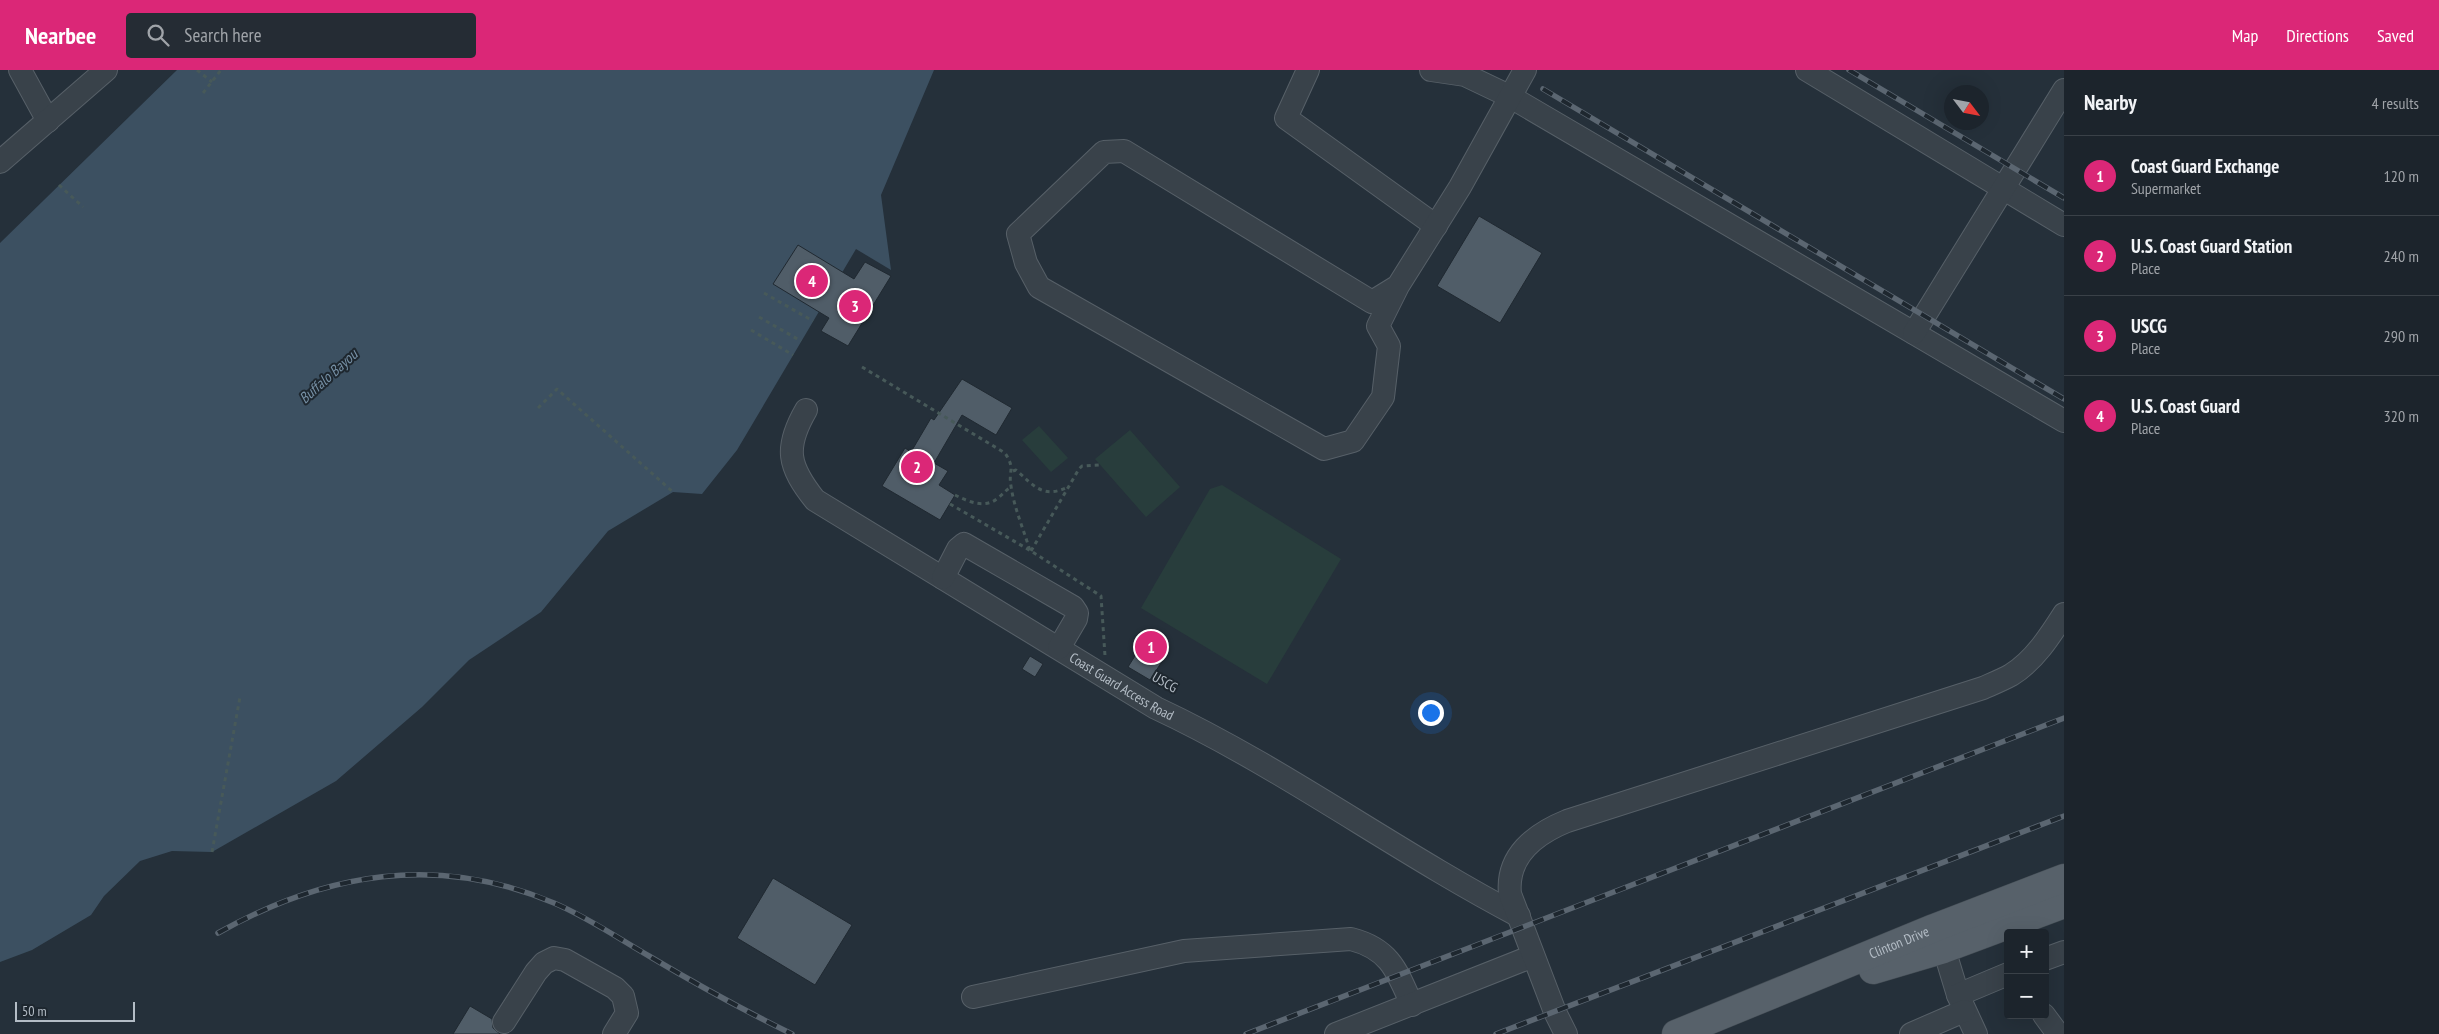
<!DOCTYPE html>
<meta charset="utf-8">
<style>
:root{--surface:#1c242c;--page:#252c34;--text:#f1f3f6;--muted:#a0a4a9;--line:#3a4148;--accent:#db2777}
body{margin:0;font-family:"PT Sans Narrow",sans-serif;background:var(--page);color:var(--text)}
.controls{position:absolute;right:15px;bottom:15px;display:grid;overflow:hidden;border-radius:5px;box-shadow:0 5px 20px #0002}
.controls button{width:45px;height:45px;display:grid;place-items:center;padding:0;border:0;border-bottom:1px solid var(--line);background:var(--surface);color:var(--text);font:25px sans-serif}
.compass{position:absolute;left:1944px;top:15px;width:45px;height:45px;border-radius:50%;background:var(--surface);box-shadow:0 5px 20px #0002;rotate:122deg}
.scale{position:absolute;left:15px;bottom:12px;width:120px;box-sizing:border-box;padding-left:5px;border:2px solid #b4bdc6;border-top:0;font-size:14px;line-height:18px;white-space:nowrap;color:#b4bdc6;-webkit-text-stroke:4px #1e272f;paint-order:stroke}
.you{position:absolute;left:1430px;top:642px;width:18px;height:18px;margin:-12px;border:4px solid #fff;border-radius:50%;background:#1a73e8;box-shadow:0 0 0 8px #1a73e833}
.badge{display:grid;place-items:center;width:32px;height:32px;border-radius:50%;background:var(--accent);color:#fff;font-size:16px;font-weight:700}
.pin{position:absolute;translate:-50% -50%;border:2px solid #fff;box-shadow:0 1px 5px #0006}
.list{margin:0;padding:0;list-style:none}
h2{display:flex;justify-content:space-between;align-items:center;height:65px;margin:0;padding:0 20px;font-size:21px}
h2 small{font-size:16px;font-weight:400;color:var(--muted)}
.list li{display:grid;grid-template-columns:32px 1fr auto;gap:15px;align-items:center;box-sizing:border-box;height:80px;padding:0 20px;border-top:1px solid var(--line)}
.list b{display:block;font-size:19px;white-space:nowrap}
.list p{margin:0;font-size:16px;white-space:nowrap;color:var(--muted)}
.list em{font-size:16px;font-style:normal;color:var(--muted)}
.icon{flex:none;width:28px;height:28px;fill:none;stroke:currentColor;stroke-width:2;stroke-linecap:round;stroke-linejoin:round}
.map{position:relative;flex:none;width:2064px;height:964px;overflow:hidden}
header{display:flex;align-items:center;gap:30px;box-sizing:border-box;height:70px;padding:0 25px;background:var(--accent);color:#fff}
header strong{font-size:24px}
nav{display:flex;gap:28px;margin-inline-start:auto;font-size:18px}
.search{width:350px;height:45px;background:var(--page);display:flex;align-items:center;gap:12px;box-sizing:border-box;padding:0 18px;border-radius:5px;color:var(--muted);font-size:19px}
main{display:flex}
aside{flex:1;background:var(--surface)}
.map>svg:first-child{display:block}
.green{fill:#283d3c}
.water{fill:#3c5061}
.building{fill:#505d68;stroke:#202931}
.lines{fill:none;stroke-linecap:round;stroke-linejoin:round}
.minor-casing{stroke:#576068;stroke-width:24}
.major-casing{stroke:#424b53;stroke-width:29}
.path{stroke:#475959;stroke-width:3;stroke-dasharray:4 4;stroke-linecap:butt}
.minor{stroke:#39424a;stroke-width:22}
.major{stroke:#57616a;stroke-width:28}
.rail-casing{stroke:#5b6671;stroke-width:5.5}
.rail{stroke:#1e272f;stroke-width:4;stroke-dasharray:11;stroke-linecap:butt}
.labels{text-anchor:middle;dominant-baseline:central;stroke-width:4;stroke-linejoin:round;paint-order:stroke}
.street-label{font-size:14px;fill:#b4bdc6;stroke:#1e272f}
.water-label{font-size:15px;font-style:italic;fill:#7791a6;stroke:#1e272f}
</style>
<header>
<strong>Nearbee</strong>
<div class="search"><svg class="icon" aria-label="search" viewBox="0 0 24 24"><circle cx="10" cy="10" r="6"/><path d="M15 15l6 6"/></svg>Search here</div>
<nav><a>Map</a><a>Directions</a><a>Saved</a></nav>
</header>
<main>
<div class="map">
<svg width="2064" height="964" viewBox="0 0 2064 964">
<rect width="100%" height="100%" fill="#25303a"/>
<!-- green -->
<path class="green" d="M 1039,356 L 1068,388 L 1051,402 L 1022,370 Z
M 1130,360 L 1180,417 L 1146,447 L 1095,389 Z
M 1222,415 L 1341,489 L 1267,614 L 1141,538 L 1210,419 Z"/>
<!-- water -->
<path class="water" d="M 177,0 L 934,0 L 881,125 L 891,200 L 856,179 L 737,380 L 702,424 L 673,422 L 608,461 L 541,542 L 469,590 L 422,637 L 336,711 L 212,782 L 172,781 L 140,791 L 104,826 L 91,845 L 32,880 L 0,892 L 0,173 Z"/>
<!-- building -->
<path class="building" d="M 1479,146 L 1542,183 L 1500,253 L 1437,216 Z
M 798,175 L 854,209 L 865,192 L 891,206 L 848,276 L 821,261 L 829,248 L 773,214 Z
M 962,309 L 1012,338 L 996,365 L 962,345 L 934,393 L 948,401 L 939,415 L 955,425 L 940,450 L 882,416 L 905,378 L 911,382 L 931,348 L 934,350 Z
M 1152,559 L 1167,569 L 1156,586 L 1163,590 L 1150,610 L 1128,597 Z
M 1030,586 L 1043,594 L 1035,607 L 1022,599 Z
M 773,808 L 852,855 L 815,915 L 737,868 Z
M 470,936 L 492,949 L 493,958 L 500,964 L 453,964 Z"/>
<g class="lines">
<!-- minor casing -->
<g class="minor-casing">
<g id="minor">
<path d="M 20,0 L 48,51"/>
<path d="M 1308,0 L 1286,48 L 1436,156"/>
<path d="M 1431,0 L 1465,5 L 1509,26 L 2064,351"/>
<path d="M 1807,0 L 2064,155"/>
<path d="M 0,92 L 106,0"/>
<path d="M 1398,216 L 1378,256 L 1389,276 L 1383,327 L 1353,371 L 1324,379 L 1039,217 L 1026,193 L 1018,164 L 1104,82 L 1124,81 L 1372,232 L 1398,216 L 1460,117 L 1525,0"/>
<path d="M 1914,263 L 2064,20"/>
<path id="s1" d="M 806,340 C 784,378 788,396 815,430 L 1156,638 C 1282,697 1395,781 1519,846"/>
<path d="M 943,508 L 958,479 L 964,474 L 1073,537 L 1077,543 L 1076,549 L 1059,578"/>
<path d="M 1944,879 L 1958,925 L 1976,964"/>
<path d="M 2045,889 L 2064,882"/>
<path d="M 1958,925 L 2008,904"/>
<path d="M 973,927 L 1184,881 L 1351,869 C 1390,879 1397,901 1412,935"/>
<path d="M 2044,945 L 2058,964"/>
<path d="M 504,952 L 536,902 L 544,893 L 554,888 L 565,890 L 615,918 L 623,926 L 627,943 L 614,964"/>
<path d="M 1336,964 L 1533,886"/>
<path d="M 1566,964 L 1555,942 L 1510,824 C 1506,786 1535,764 1567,751 L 1983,618 C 1992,614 2002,610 2011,605 C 2034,591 2050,566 2064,544"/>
<path d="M 1911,964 L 1964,941"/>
</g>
</g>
<!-- major casing -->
<g class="major-casing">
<g id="major">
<path d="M 1873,900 L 1944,879 L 2064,834"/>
<path id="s2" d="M 1676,964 L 1934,858 L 2064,808"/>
</g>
</g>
<!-- path -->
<path class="path" d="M 197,0 L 212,12
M 203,23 L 221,0
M 59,115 L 83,137
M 764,223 L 813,251
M 759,247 L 801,271
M 751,260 L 793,285
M 862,297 L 1005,383 C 1016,400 1008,400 1011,416 C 1014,438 1024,460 1030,481
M 538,338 L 557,319 L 673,422
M 1013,401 L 1016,400 C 1034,416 1043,429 1068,417
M 955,425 C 969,432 985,439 998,428 C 1003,424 1006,420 1011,417
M 950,434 L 1031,481 L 1101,526 L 1105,586
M 1031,481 L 1079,399 L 1082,396 L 1099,395
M 212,782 L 240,627"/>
<!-- minor -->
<use href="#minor" class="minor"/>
<!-- major -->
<use href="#major" class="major"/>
<!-- rail casing -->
<g class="rail-casing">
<path id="rail" d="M 1849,0 L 2064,128
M 1543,19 L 2064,329
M 218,863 C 325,803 437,783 554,833 C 587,847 618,868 649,886 C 696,914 743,940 792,964
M 1246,964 L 2064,648
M 1496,964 L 2064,746"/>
</g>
<!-- rail -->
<use href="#rail" class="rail"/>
</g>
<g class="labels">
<!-- street labels -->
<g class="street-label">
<text transform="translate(1165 612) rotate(30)">USCG</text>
<text stroke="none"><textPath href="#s1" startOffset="458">Coast Guard Access Road</textPath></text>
<text stroke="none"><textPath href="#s2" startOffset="241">Clinton Drive</textPath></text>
</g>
<!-- water labels -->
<g class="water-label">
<text transform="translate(328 306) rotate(-42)">Buffalo Bayou</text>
</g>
</g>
</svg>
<div class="controls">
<button>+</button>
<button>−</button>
</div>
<svg class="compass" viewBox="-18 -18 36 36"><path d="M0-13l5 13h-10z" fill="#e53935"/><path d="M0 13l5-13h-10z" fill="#a0a4a9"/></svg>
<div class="scale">50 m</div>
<div class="you"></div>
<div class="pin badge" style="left:1151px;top:577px">1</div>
<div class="pin badge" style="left:917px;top:397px">2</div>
<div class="pin badge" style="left:855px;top:236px">3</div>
<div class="pin badge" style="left:812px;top:211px">4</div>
</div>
<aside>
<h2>Nearby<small>4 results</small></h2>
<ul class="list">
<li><span class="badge">1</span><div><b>Coast Guard Exchange</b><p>Supermarket</p></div><em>120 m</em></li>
<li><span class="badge">2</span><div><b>U.S. Coast Guard Station</b><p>Place</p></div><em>240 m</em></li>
<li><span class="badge">3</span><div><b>USCG</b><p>Place</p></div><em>290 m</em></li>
<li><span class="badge">4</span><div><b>U.S. Coast Guard</b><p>Place</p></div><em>320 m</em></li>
</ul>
</aside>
</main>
